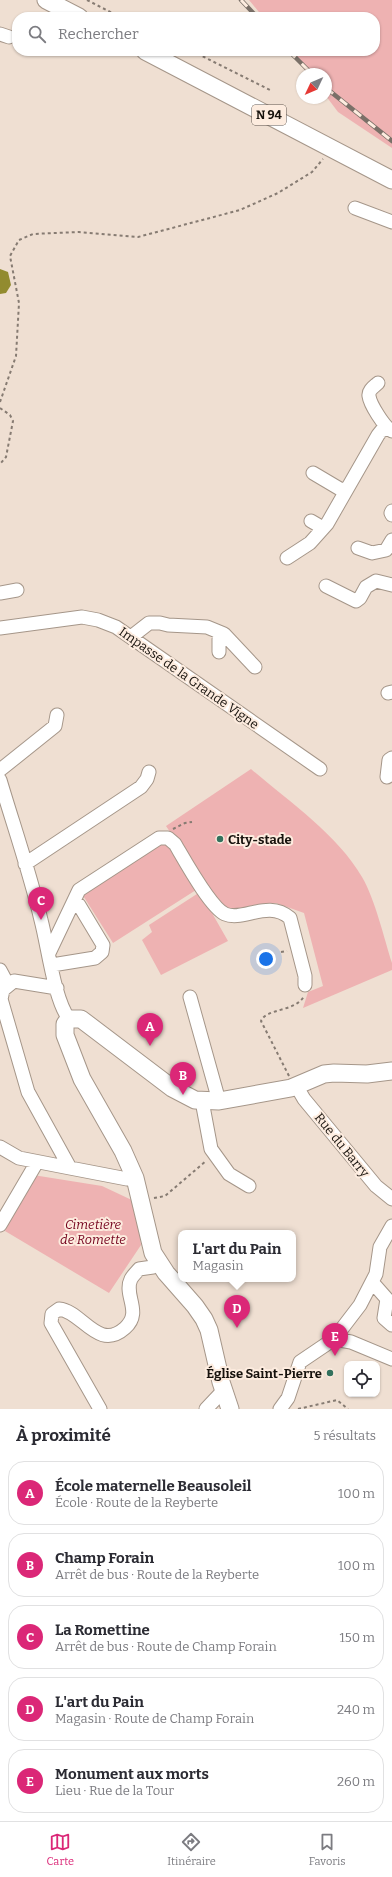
<!DOCTYPE html>
<html lang="fr">
<meta charset="utf-8">
<style>
:root{--surface:#fff;--page:#f7f7f7;--text:#2b2b33;--muted:#7c7c81;--line:#e1e1e2;--accent:#db2777}
body{margin:0;font-family:Bitter,serif;background:var(--page);color:var(--text)}
.controls{position:absolute;right:12px;bottom:12px;display:grid;overflow:hidden;border-radius:8px;box-shadow:0 1px 3px #0004}
.controls button{width:36px;height:36px;display:grid;place-items:center;padding:0;border:0;border-bottom:1px solid var(--line);background:var(--surface);color:var(--text);font:20px sans-serif}
.compass{position:absolute;left:296px;top:68px;width:36px;height:36px;border-radius:50%;background:var(--surface);box-shadow:0 1px 3px #0004;rotate:226deg}
.you{position:absolute;left:266px;top:959px;width:14px;height:14px;margin:-10px;border:3px solid #fff;border-radius:50%;background:#1a73e8;box-shadow:0 0 0 6px #1a73e833}
.badge{display:grid;place-items:center;width:26px;height:26px;border-radius:50%;background:var(--accent);color:#fff;font-size:13px;font-weight:700}
.pin{position:absolute;translate:-50% -33px;filter:drop-shadow(0 1px 2px #0008)}
.pin::after{content:'';position:absolute;top:21px;width:14px;height:12px;background:inherit;clip-path:polygon(0 0,100% 0,50% 100%)}
.popup{position:absolute;left:178px;top:1230px;width:118px;height:52px;box-sizing:border-box;display:grid;place-content:center;border-radius:8px;background:var(--surface);filter:drop-shadow(0 1px 3px #0005);font-size:13px;white-space:nowrap;color:var(--muted)}
.popup b{font-size:15px;color:var(--text)}
.popup::after{content:'';position:absolute;left:50%;top:100%;margin-left:-8px;border:8px solid transparent;border-top-color:var(--surface)}
.list{margin:0;padding:0;list-style:none}
h2{display:flex;justify-content:space-between;align-items:center;height:52px;margin:0;padding:0 16px;font-size:17px}
h2 small{font-size:13px;font-weight:400;color:var(--muted)}
.list li{display:grid;grid-template-columns:26px 1fr auto;gap:12px;align-items:center;box-sizing:border-box;height:64px;margin:0 8px 8px;padding:0 8px;border:1px solid var(--line);border-radius:16px}
.list b{display:block;font-size:15px;white-space:nowrap}
.list p{margin:0;font-size:13px;white-space:nowrap;color:var(--muted)}
.list em{font-size:13px;font-style:normal;color:var(--muted)}
.icon{flex:none;width:22px;height:22px;fill:none;stroke:currentColor;stroke-width:2;stroke-linecap:round;stroke-linejoin:round}
.map{position:relative;flex:none;width:392px;height:1409px;overflow:hidden}
.search{position:absolute;background:var(--surface);box-shadow:0 1px 3px #0004;left:12px;right:12px;top:12px;height:44px;display:flex;align-items:center;gap:10px;box-sizing:border-box;padding:0 14px;border-radius:16px;color:var(--muted);font-size:15px}
.sheet{height:412px;background:var(--surface)}
nav{display:flex;justify-content:space-around;align-items:center;box-sizing:border-box;height:56px;border-top:1px solid var(--line);background:var(--surface);font-size:11px;color:var(--muted)}
nav a{display:grid;justify-items:center;gap:2px}
nav .on{color:var(--accent)}
.map>svg:first-child{display:block}
.green{fill:#eeb2b2}
.water{fill:#928b2f}
.lines{fill:none;stroke-linecap:round;stroke-linejoin:round}
.minor-casing{stroke:#a59689;stroke-width:15}
.major-casing{stroke:#a59689;stroke-width:19}
.path{stroke:#867b72;stroke-width:2;stroke-dasharray:3 3;stroke-linecap:butt}
.minor{stroke:#fff;stroke-width:13}
.major{stroke:#fff;stroke-width:17}
.rail-casing{stroke:#7a7068;stroke-width:4.5}
.rail{stroke:#fdecdf;stroke-width:3;stroke-dasharray:9;stroke-linecap:butt}
.poi-dot{fill:#33715d;stroke:#fdecdf;stroke-width:1.5}
.labels{text-anchor:middle;dominant-baseline:central;stroke-width:4;stroke-linejoin:round;paint-order:stroke}
.shield{fill:#fdecdf;stroke:#5c534c;stroke-width:1}
.shield-label{font-size:12px;font-weight:bold;fill:#17120d}
.street-label{font-size:13px;fill:#17120d;stroke:#fdecdf}
.poi-label{font-size:13px;font-weight:bold;fill:#17120d;stroke:#fdecdf;text-anchor:start}
.park-label{font-size:13px;font-style:italic;fill:#73001c;stroke:#fdecdf}
</style>
<div class="map">
<svg width="392" height="1409" viewBox="0 0 392 1409">
<rect width="100%" height="100%" fill="#efdfd2"/>
<!-- green -->
<path class="green" d="M 249,0 L 392,0 L 392,148 L 338,112 L 326,96 L 326,74 L 308,74 L 290,51 L 375,51 L 375,17 L 263,17 Z
M 251,769 C 288,801 337,834 362,877 C 375,899 384,938 392,963 L 392,970 L 303,1008 L 308,992 L 323,986 L 304,913 L 276,903 L 253,905 L 241,909 L 231,909 L 223,906 L 213,896 L 166,826 Z
M 165,841 L 196,890 L 113,943 L 82,894 Z
M 200,892 L 228,941 L 161,975 L 142,940 L 152,932 L 149,925 Z
M 33,1175 L 102,1186 L 136,1202 L 141,1245 L 109,1293 L 5,1231 Z"/>
<!-- water -->
<path class="water" d="M 0,269 L 8,272 L 11,285 L 6,293 L 0,294 Z"/>
<g class="lines">
<!-- minor casing -->
<g class="minor-casing">
<path id="minor" d="M 0,34 L 9,37
M 355,208 L 392,222
M 378,383 C 375,386 368,390 369,396 C 370,404 384,427 392,431
M 313,473 L 340,489 L 346,490
M 392,511 L 391,513 L 392,515
M 311,521 L 323,528
M 358,548 L 372,553 L 386,550 L 392,540
M 287,558 L 310,543 L 327,524 L 378,435 L 382,430 L 389,429
M 326,586 L 356,601 L 360,598 L 366,587 L 376,581 L 392,585
M 0,593 L 17,590
M 0,628 L 82,617 L 98,620 L 116,627 L 320,769
M 131,637 L 149,623 L 160,623 L 168,625 L 207,627 L 224,634
M 219,652 L 219,639 L 224,634 L 255,667
M 388,693 L 392,692
M 0,770 L 55,726 L 57,715
M 387,777 L 389,760 L 392,758
M 0,780 C 14,827 30,873 41,920 C 48,946 54,999 69,1019
M 25,864 L 141,787 L 147,779 L 149,772
M 49,953 L 79,890 L 159,838 L 168,838 L 175,844 C 184,859 210,907 225,914 C 243,922 268,899 290,918 L 305,976 L 305,985
M 52,965 L 95,958 L 102,952 L 103,945 L 79,905 L 74,901
M 0,970 L 8,985
M 57,988 L 14,981 L 3,990 L 1,999 L 28,1092 L 70,1168 L 127,1179 L 135,1178
M 190,997 L 219,1101
M 297,1087 L 304,1099 L 376,1186 L 392,1199
M 202,1101 L 211,1149 L 229,1174 L 249,1186
M 0,1147 L 19,1158 L 70,1168
M 0,1225 L 37,1162
M 372,1282 L 387,1299 L 384,1318 L 392,1325
M 334,1339 L 351,1342 L 392,1359
M 100,1409 L 51,1323 L 52,1314 L 59,1309 C 82,1311 98,1352 125,1328 C 143,1312 123,1295 131,1279 C 133,1275 137,1272 139,1269 L 153,1267 L 159,1264
M 206,1409 L 223,1391
M 280,1409 L 288,1398 L 300,1362 L 334,1339 L 360,1305 L 376,1274 L 380,1247 L 392,1226"/>
</g>
<!-- major casing -->
<g class="major-casing">
<path id="major" d="M 46,0 L 79,17
M 145,51 L 392,180
M 230,1409 L 221,1382 L 209,1330 L 204,1319 L 195,1306 L 166,1273 L 153,1253 L 135,1178 L 123,1151 L 82,1079 L 65,1035 L 65,1024 L 69,1019 L 81,1019 L 172,1088 L 195,1100 L 219,1101 L 291,1088 L 324,1074 L 334,1073 L 367,1074 L 392,1071"/>
</g>
<!-- path -->
<path class="path" d="M 87,0 L 120,17
M 192,51 L 270,90
M 0,402 L 16,356 L 19,303 L 10,256 L 19,240 L 33,234 L 79,232 L 138,237 L 240,210 L 278,193 L 312,172 L 323,159
M 0,408 L 10,415 L 13,421 L 6,457 L 0,464
M 173,829 L 185,823 L 192,822
M 281,952 L 287,951
M 289,1076 L 261,1021 C 266,1008 296,1012 304,996
M 154,1198 L 165,1196 L 206,1161
M 298,1409 L 337,1400 L 348,1409"/>
<!-- minor -->
<use href="#minor" class="minor"/>
<!-- major -->
<use href="#major" class="major"/>
<!-- rail casing -->
<g class="rail-casing">
<path id="rail" d="M 241,0 L 257,17
M 289,51 L 312,74
M 326,88 L 392,141"/>
</g>
<!-- rail -->
<use href="#rail" class="rail"/>
</g>
<!-- markers -->
<g class="poi-dot">
<circle cx="220" cy="839" r="4"/>
<circle cx="330" cy="1373" r="4"/>
</g>
<g class="labels">
<!-- shield labels -->
<rect class="shield" x="252" y="105" width="34" height="20" rx="3"/>
<g class="shield-label">
<text x="269" y="115">N 94</text>
</g>
<!-- street labels -->
<g class="street-label">
<text transform="translate(189 678) rotate(35)">Impasse de la Grande Vigne</text>
<text transform="translate(342 1145) rotate(51)">Rue du Barry</text>
</g>
<!-- poi labels -->
<g class="poi-label">
<text x="228" y="839">City-stade</text>
<text x="322" y="1373" text-anchor="end">Église Saint-Pierre</text>
</g>
<!-- park labels -->
<g class="park-label">
<text x="93" y="1224">Cimetière<tspan x="93" dy="15">de Romette</tspan></text>
</g>
</g>
</svg>
<div class="controls">
<button><svg class="icon" aria-label="locate" viewBox="0 0 24 24"><circle cx="12" cy="12" r="6"/><path d="M12 2v4M12 18v4M2 12h4M18 12h4"/></svg></button>
</div>
<svg class="compass" viewBox="-18 -18 36 36"><path d="M0-13l5 13h-10z" fill="#e53935"/><path d="M0 13l5-13h-10z" fill="#7c7c81"/></svg>
<div class="you"></div>
<div class="pin badge" style="left:150px;top:1046px">A</div>
<div class="pin badge" style="left:183px;top:1095px">B</div>
<div class="pin badge" style="left:41px;top:920px">C</div>
<div class="pin badge" style="left:237px;top:1328px">D</div>
<div class="popup"><b>L'art du Pain</b>Magasin</div>
<div class="pin badge" style="left:335px;top:1356px">E</div>
<div class="search"><svg class="icon" aria-label="search" viewBox="0 0 24 24"><circle cx="10" cy="10" r="6"/><path d="M15 15l6 6"/></svg>Rechercher</div>
</div>
<section class="sheet">
<h2>À proximité<small>5 résultats</small></h2>
<ul class="list">
<li><span class="badge">A</span><div><b>École maternelle Beausoleil</b><p>École · Route de la Reyberte</p></div><em>100 m</em></li>
<li><span class="badge">B</span><div><b>Champ Forain</b><p>Arrêt de bus · Route de la Reyberte</p></div><em>100 m</em></li>
<li><span class="badge">C</span><div><b>La Romettine</b><p>Arrêt de bus · Route de Champ Forain</p></div><em>150 m</em></li>
<li><span class="badge">D</span><div><b>L'art du Pain</b><p>Magasin · Route de Champ Forain</p></div><em>240 m</em></li>
<li><span class="badge">E</span><div><b>Monument aux morts</b><p>Lieu · Rue de la Tour</p></div><em>260 m</em></li>
</ul>
</section>
<nav>
<a class="on"><svg class="icon" aria-label="map" viewBox="0 0 24 24"><path d="M3 6l6-2 6 2 6-2v14l-6 2-6-2-6 2zM9 4v14M15 6v14"/></svg>Carte</a>
<a><svg class="icon" aria-label="directions" viewBox="0 0 24 24"><path d="M12 3l9 9-9 9-9-9zM9 14v-3h6M13 9l2 2-2 2"/></svg>Itinéraire</a>
<a><svg class="icon" aria-label="saved" viewBox="0 0 24 24"><path d="M7 4h10v16l-5-4-5 4z"/></svg>Favoris</a>
</nav>
